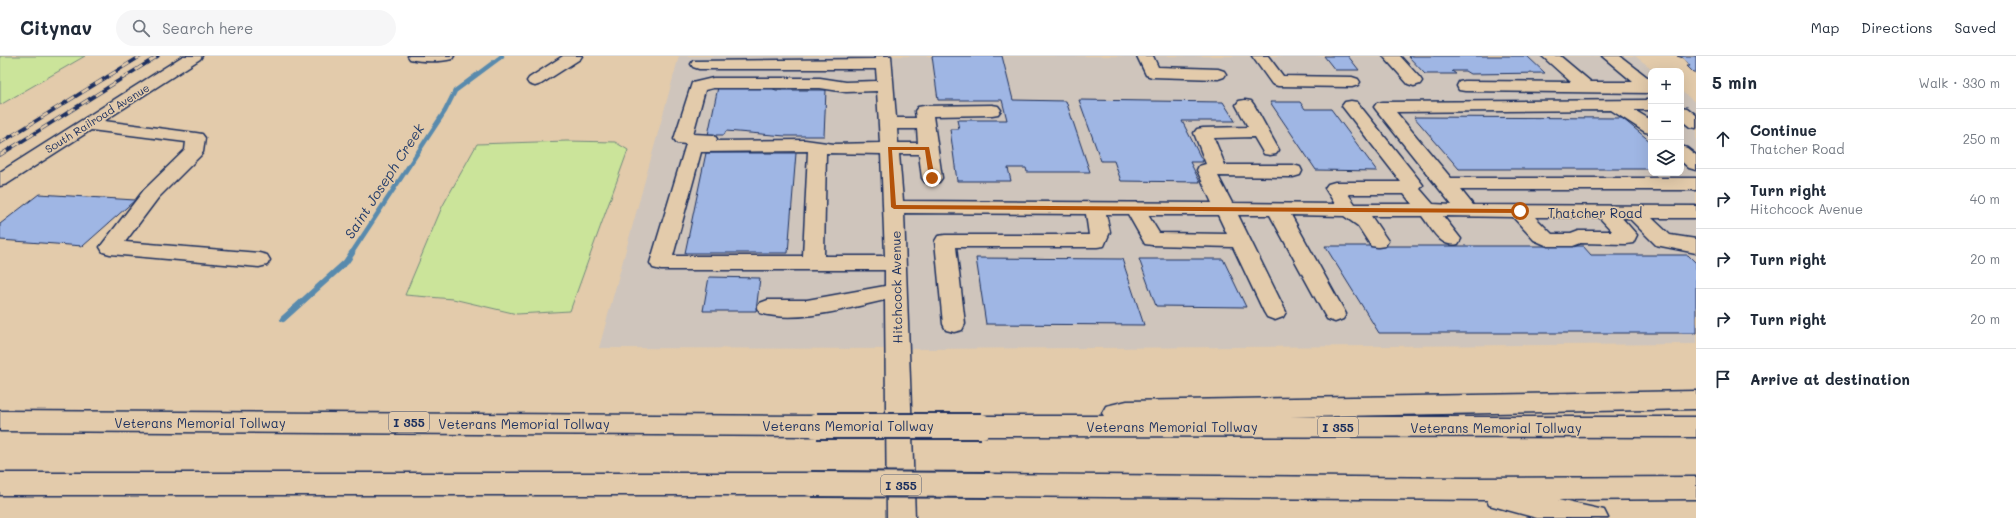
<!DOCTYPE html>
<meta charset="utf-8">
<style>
:root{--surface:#fff;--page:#f6f6f7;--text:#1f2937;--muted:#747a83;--line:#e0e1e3}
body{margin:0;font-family:Mali,sans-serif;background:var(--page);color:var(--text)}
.controls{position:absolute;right:12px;top:12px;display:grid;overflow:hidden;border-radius:8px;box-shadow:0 4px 16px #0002}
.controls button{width:36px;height:36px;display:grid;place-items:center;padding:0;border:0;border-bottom:1px solid var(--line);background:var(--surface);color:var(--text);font:20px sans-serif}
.stop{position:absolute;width:12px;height:12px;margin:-9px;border:3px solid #b45309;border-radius:50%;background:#fff}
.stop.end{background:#b45309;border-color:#fff;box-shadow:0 1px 4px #0008}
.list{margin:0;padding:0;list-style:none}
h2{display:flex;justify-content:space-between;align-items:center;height:52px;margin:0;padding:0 16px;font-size:17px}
h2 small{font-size:13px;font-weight:400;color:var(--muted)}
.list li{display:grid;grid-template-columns:26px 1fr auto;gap:12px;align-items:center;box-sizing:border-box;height:60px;padding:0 16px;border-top:1px solid var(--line)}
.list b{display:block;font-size:15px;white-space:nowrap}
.list p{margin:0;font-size:13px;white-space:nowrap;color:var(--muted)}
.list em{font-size:13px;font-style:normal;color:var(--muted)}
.icon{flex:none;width:22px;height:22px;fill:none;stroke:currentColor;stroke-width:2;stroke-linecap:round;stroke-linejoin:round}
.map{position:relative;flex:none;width:1696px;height:462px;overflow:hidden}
header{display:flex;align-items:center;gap:24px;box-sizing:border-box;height:56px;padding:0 20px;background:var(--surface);border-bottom:1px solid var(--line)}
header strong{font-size:19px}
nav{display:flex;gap:22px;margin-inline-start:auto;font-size:14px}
.search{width:280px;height:36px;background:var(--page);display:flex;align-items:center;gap:10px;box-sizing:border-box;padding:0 14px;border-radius:22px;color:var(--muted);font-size:15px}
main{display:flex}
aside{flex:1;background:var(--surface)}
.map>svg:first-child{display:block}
.built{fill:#cfc5bc}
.green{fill:#cbe49a;stroke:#738a7c}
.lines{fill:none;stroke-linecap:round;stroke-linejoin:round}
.stream-far1{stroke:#588aad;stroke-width:4.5}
.stream{stroke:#588aad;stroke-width:6}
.building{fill:#9fb6e4;stroke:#1b2f5e}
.minor-casing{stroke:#1b2f5e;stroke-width:3}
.highway-casing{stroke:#1b2f5e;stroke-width:3}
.minor{fill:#e3cbab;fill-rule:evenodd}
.highway{fill:#e3cbab;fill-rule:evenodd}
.rail-casing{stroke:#1b2f5e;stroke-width:3.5}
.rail{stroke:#e3cbab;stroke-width:2.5;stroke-dasharray:8;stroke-linecap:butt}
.highway-bridge-casing{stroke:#1b2f5e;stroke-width:28;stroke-linecap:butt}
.highway-bridge{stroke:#e3cbab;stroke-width:24}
.route{fill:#b45309}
.labels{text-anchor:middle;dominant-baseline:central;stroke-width:3;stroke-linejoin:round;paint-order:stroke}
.far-street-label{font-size:11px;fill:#1b2f5e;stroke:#e3cbab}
.shield{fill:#e3cbab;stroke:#575e75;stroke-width:1}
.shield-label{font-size:12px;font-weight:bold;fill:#1b2f5e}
.street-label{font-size:13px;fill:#1b2f5e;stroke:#e3cbab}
.water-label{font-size:14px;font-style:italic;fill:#253e6b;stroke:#e3cbab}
</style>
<header>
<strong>Citynav</strong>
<div class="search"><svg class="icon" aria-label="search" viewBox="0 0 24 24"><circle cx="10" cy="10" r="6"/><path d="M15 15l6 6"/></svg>Search here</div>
<nav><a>Map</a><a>Directions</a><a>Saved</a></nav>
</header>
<main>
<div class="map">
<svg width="1696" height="462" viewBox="0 0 1696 462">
<rect width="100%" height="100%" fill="#e3cbab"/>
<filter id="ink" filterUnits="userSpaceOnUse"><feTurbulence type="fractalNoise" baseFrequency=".025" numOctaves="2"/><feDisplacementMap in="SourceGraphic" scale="8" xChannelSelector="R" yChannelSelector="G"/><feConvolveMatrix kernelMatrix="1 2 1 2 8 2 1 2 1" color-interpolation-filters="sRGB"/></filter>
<g filter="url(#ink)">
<!-- built -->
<path class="built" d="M 679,0 L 1635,0 L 1655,15 L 1651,15 L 1651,117 L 1681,117 L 1681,35 L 1696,47 L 1696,288 L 915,293 L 599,292 Z"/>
<!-- green -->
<path class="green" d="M 0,0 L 85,0 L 0,49 Z
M 567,85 L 615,86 L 628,94 L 570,255 L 517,258 L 453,243 L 405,239 L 442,151 L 477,88 Z"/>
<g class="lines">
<!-- stream-far1 -->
<path class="stream-far1" d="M 351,198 L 445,55 L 455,35 L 502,0"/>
<!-- stream -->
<path class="stream" d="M 283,263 L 346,206 L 352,197"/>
</g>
<!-- building -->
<path class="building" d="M 932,0 L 1002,0 L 1013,44 L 1066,45 L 1090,116 L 1027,116 L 1026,112 L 1008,112 L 1011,125 L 957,125 L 950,73 L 959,73 L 957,64 L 1007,64 L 1002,44 L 938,44 Z
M 1324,0 L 1348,0 L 1359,14 L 1335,14 Z
M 1408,0 L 1527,0 L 1545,17 L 1470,18 L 1465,15 L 1452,15 L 1456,18 L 1425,18 Z
M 1677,0 L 1696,0 L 1696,17 L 1693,17 L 1686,10 L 1690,10 L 1683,2 Z
M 718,31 L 769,31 L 776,34 L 826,34 L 824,80 L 785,80 L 726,75 L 724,79 L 708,79 Z
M 1079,44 L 1223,46 L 1235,65 L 1182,65 L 1203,106 L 1190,106 L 1200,126 L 1121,125 L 1114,105 L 1101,105 Z
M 1270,46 L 1300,46 L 1305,53 L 1331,53 L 1377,115 L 1316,114 Z
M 1414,61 L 1622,62 L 1651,86 L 1651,113 L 1459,113 Z
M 706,97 L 796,97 L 788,197 L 685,197 Z
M 39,138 L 135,144 L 83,190 L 0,184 L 0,168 Z
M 1325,190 L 1583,190 L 1591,199 L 1688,199 L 1696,207 L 1696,277 L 1379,277 Z
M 976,202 L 1122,203 L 1144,269 L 986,268 Z
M 1139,203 L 1223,203 L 1246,251 L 1156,250 Z
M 709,221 L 760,222 L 756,255 L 703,255 Z"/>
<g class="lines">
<!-- minor casing -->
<g class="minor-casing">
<path id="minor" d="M 183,0 L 202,0 L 200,3 L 104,65 L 196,77 L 202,78 L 205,82 L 203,96 L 200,100 L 158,142 L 125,186 L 259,197 L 267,199 L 270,204 L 267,209 L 259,211 L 110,198 L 103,196 L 100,191 L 144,134 L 185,94 L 186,86 L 91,74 L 7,128 L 0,130 L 0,116 Z
M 408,0 L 454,0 L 452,3 C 440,6 422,6 410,3 Z
M 563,0 L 582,0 L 580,3 L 541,28 L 535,30 L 529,28 L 527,25 L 529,22 Z
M 875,0 L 891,0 L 896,62 L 916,62 L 915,55 L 918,51 L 924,50 L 992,49 L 998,50 L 1001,54 L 998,58 L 992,59 L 933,60 L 942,122 L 939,126 L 932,128 L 925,126 L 922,122 L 919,98 L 899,98 L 903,145 L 1212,147 L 1197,114 L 1199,110 L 1206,108 L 1194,77 L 1197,73 L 1203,72 L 1248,71 L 1236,49 L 1239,45 L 1245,44 L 1251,45 L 1254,49 L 1279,94 L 1276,98 L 1270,99 L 1264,98 L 1254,81 L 1214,82 L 1225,109 L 1293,109 L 1300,111 L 1302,115 L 1300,119 L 1293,121 L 1218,120 L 1232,147 L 1335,148 L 1325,132 L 1328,128 L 1335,126 L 1401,126 L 1342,50 L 1345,46 L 1351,45 L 1357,46 L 1420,125 L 1423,129 L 1420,133 L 1433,148 L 1452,149 L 1377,55 L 1374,51 L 1377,47 L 1383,46 L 1651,44 L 1651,54 L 1634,54 L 1651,64 L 1651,77 L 1645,76 L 1611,54 L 1396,56 L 1451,122 L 1696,122 L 1696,134 L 1461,134 L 1473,149 L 1696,150 L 1696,162 L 1652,162 L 1670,179 L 1696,183 L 1696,197 L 1656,189 L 1629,162 L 1622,162 L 1637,179 L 1633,187 L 1626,188 L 1580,187 L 1572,190 L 1548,190 L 1534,184 L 1513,161 L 1443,160 L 1461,183 L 1458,188 C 1440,192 1432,173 1422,160 L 1371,160 L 1388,185 L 1385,190 L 1378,191 L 1371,190 L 1358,170 L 1344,160 L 1291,159 L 1346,258 L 1343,263 L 1335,266 L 1327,263 L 1324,258 L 1270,159 L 1238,159 L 1286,256 L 1283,261 L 1275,264 L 1267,261 L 1264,256 L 1233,191 L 1152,189 L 1145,188 L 1128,158 L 1106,158 L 1110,176 L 1104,190 L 1097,191 L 956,191 L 965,268 L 962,274 L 954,276 L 946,274 L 943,268 L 935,185 L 938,180 L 945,179 L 1089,179 L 1086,158 L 904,157 L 915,462 L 887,462 L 885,244 C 848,252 797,268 760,257 L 757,252 L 760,247 L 768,244 L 807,244 L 885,230 L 885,214 L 661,214 L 653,212 L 650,207 L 686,88 L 677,87 L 674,83 L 692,27 L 713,22 L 820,22 L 846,26 L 877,25 L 876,13 L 699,13 L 693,11 L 691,8 L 693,5 L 875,3 ZM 713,32 L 820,32 L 846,36 L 877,35 L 880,87 L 834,88 L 805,84 L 716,85 L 717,83 L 714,79 L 693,78 L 705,34 ZM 897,73 L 917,73 L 918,87 L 898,87 ZM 808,95 L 803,200 L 673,200 L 701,96 ZM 826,97 L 881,98 L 885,200 L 824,200 ZM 1348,138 L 1404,138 L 1412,148 L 1355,148 ZM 1148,159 L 1218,159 L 1227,178 L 1159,177 ZM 1535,161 L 1599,161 L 1612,175 L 1579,175 L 1571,178 L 1552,178 Z
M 1137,0 L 1153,0 L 1158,11 L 1218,13 L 1224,15 L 1226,18 L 1224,21 L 1218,23 L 1152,21 L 1146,19 Z
M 1252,0 L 1268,0 L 1283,20 L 1352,21 L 1358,23 L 1360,26 L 1358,29 L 1352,31 L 1278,30 L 1272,28 Z
M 1383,0 L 1400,0 L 1420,22 L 1422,25 L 1420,28 L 1414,30 L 1408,28 Z
M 1542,0 L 1560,0 L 1591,26 L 1633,26 L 1602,0 L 1620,0 L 1651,24 L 1651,37 L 1465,35 L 1459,34 L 1457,30 L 1459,26 L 1465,25 L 1571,26 Z
M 1681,51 L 1687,52 L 1696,59 L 1696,72 L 1690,71 L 1681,64 Z
M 1681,90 L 1687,92 L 1696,99 L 1696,114 L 1689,112 L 1681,105 Z"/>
</g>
<!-- highway casing -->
<g class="highway-casing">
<path id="highway" d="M 1696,335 L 1696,353 L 1290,361 L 1696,361 L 1696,381 L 981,380 L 972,377 L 968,370 L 972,363 L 981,360 L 1104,360 L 1102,357 L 1106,350 L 1127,345 Z
M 0,355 L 817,360 L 826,363 L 830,370 L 826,377 L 817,380 L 0,375 Z
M 0,417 L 811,417 L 821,420 L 825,428 L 821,436 L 811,439 L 0,439 Z
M 990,418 L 1467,422 L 1696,421 L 1696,443 L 1558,444 L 1604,454 L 1608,462 L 1537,462 L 1489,449 L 1487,444 L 990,440 L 980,437 L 976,429 L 980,421 Z"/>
</g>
<!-- minor -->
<use href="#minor" class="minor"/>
<!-- highway -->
<use href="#highway" class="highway"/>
<!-- rail casing -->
<g class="rail-casing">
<path id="rail" d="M 0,87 L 141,0
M 0,99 L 158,0"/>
</g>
<!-- rail -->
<use href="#rail" class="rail"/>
<!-- highway-bridge casing -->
<g class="highway-bridge-casing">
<path id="highway-bridge" d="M 817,370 L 981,370
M 811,428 L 990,429"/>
</g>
<!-- highway-bridge -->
<use href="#highway-bridge" class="highway-bridge"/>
</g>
</g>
<!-- route -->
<path class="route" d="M 888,91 L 929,91 L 935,122 L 932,124 L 929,122 L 925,94 L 892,94 L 896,149 L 1520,153 L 1522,155 L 1520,157 L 894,153 L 891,151 Z"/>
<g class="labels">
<!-- far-street labels -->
<g class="far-street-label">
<text transform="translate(97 62) rotate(-32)">South Railroad Avenue</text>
</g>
<!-- shield labels -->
<g class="shield">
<rect x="389" y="356" width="40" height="20" rx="3"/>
<rect x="1318" y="361" width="40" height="20" rx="3"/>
<rect x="881" y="419" width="40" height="20" rx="3"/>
</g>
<g class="shield-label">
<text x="409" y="366">I 355</text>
<text x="1338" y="371">I 355</text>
<text x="901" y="429">I 355</text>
</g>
<!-- street labels -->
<g class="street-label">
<text x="1595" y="156">Thatcher Road</text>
<text transform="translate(896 231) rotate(-91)">Hitchcock Avenue</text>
<text x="200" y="366">Veterans Memorial Tollway</text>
<text x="524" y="367">Veterans Memorial Tollway</text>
<text x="848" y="369">Veterans Memorial Tollway</text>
<text x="1172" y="370">Veterans Memorial Tollway</text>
<text x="1496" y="371">Veterans Memorial Tollway</text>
</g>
<!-- water labels -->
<g class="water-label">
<text transform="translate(384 125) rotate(-57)">Saint Joseph Creek</text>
</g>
</g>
</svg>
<div class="controls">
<button>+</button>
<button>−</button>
<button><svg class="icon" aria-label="layers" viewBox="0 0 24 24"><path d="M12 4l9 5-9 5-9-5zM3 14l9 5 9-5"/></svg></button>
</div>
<div class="stop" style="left:1520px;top:155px"></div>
<div class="stop end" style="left:932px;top:122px"></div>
</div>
<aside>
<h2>5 min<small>Walk · 330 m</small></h2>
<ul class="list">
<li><svg class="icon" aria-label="ahead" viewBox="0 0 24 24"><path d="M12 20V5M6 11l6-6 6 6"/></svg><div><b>Continue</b><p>Thatcher Road</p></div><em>250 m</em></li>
<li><svg class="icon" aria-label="right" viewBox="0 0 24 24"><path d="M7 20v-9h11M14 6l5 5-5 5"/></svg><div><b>Turn right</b><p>Hitchcock Avenue</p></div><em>40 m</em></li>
<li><svg class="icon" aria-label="right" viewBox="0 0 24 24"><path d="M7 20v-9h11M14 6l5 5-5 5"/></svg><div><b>Turn right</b></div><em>20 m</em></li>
<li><svg class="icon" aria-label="right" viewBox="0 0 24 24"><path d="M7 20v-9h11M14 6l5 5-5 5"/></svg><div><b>Turn right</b></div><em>20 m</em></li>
<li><svg class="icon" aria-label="arrive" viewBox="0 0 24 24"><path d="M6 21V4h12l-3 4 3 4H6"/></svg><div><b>Arrive at destination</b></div></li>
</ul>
</aside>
</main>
